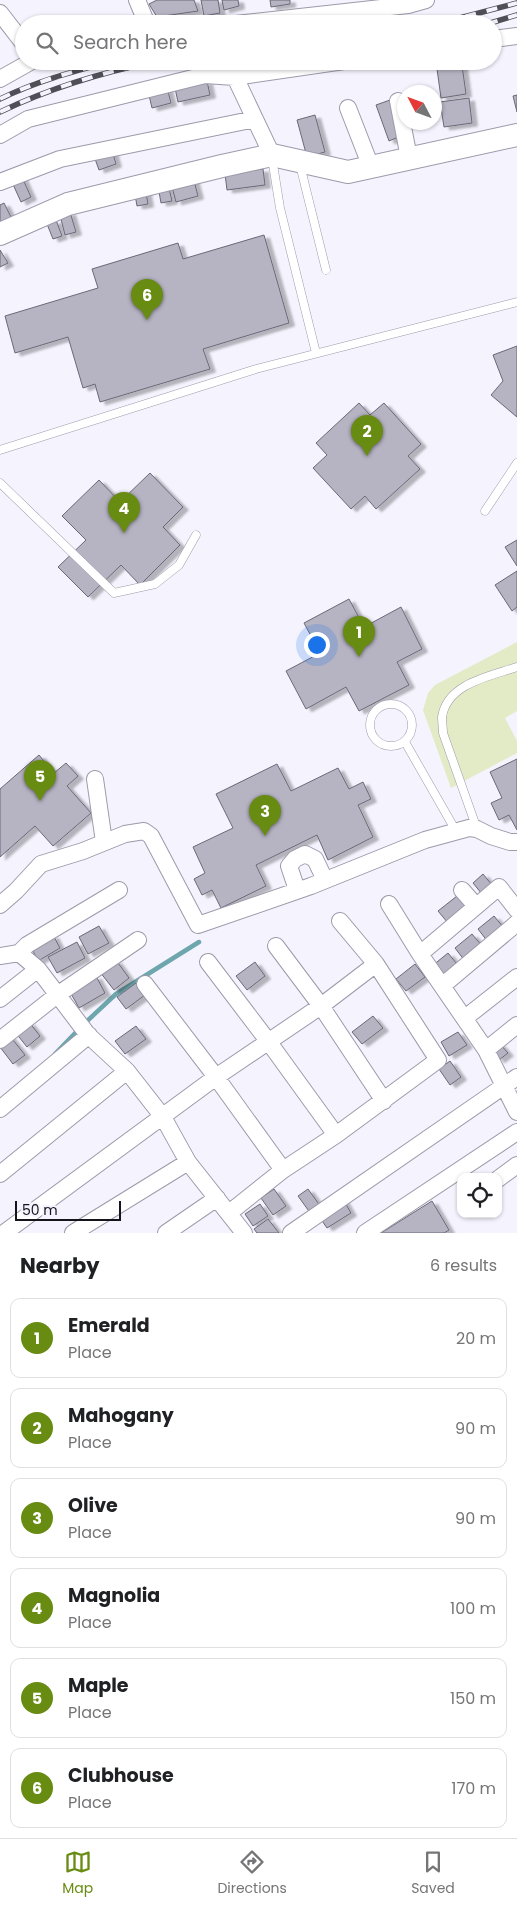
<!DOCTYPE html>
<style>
:root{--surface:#fff;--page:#f6f6f6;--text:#202124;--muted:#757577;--line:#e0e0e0;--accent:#688b12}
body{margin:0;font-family:Poppins,sans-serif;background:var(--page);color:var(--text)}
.controls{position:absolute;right:15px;bottom:15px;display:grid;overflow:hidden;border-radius:10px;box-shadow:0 1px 4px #0004}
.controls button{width:45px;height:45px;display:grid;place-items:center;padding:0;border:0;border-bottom:1px solid var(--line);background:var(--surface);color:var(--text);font:25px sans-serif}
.compass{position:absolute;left:397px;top:85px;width:45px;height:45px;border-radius:50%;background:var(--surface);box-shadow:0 1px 4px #0004;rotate:311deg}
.scale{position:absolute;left:15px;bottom:12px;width:106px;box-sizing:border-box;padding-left:5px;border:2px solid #15141a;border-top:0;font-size:14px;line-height:18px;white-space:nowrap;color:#15141a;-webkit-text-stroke:4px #f5f3fe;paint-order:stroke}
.you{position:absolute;left:316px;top:644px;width:18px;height:18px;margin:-12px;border:4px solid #fff;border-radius:50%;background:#1a73e8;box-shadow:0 0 0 8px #1a73e833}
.badge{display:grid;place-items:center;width:32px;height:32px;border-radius:50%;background:var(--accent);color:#fff;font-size:16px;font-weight:700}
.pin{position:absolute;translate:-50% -41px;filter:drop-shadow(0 1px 2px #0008)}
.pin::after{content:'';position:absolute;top:26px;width:18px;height:15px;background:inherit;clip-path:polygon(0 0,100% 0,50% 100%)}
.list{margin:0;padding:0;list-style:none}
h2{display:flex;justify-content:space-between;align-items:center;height:65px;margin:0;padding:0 20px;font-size:21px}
h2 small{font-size:16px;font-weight:400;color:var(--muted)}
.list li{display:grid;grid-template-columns:32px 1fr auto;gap:15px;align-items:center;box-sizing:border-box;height:80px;margin:0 10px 10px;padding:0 10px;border:1px solid var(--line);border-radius:10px}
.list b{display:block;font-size:19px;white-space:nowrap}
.list p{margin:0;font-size:16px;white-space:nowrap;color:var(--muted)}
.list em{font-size:16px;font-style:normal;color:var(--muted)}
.icon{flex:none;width:28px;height:28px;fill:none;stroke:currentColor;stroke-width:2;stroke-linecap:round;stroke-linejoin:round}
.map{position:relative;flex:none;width:517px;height:1233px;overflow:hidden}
.search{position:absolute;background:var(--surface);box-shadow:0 1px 4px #0004;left:15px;right:15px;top:15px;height:55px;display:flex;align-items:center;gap:12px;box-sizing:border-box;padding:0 18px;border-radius:28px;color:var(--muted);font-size:19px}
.sheet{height:605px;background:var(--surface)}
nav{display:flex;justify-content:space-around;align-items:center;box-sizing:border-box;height:70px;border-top:1px solid var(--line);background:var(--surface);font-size:14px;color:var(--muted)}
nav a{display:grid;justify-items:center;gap:2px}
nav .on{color:var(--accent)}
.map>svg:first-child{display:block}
.green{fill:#e2ebc5}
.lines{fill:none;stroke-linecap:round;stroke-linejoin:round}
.stream{stroke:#6da6ac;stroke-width:4.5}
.building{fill:#b6b3c3;stroke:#6b6877;filter:url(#shadow)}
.lane-casing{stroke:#9d9aaa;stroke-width:9}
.street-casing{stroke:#9d9aaa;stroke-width:18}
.secondary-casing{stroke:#9d9aaa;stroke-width:24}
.lane{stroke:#fff;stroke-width:8}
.street{stroke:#fff;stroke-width:16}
.secondary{stroke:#fff;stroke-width:22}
.rail-casing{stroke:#504f57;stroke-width:5.5}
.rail{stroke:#f5f3fe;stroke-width:4;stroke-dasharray:11;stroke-linecap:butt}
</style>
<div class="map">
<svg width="517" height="1233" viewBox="0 0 517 1233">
<defs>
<filter id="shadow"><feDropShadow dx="5.5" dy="3" stdDeviation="1" flood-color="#0004"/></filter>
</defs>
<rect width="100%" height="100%" fill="#f5f3fe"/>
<!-- green -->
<path class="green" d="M 517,642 L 517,711 L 505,718 L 517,741 L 517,753 L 451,788 L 423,710 L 428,693 L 435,685 Z"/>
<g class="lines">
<!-- stream -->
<path class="stream" d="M 85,1023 L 116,994 L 199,942
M 55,1054 L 79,1029"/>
</g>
<!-- building -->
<path class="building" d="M 157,0 L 194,0 L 198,11 L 157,17 L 149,4 Z
M 201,0 L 218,0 L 220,13 L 204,16 Z
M 222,0 L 238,0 L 239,6 L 224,10 Z
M 270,0 L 290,0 L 290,4 L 271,7 Z
M 462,65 L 466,94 L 441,98 L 437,69 Z
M 207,81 L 210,95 L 178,102 L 175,88 Z
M 167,87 L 171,103 L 152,108 L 148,91 Z
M 517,95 L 517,112 L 513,96 Z
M 469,98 L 472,123 L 444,127 L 440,102 Z
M 390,100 L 403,135 L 389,141 L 376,105 Z
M 315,115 L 325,152 L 307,157 L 297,120 Z
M 112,150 L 116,164 L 99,170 L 94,156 Z
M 263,169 L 265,185 L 227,190 L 225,174 Z
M 21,175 L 31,197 L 21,202 L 11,180 Z
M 193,177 L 198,196 L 176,202 L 171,183 Z
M 168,184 L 172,201 L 161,203 L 158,186 Z
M 145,187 L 148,204 L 137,206 L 134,189 Z
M 4,203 L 11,217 L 0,223 L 0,205 Z
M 70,212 L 76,232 L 65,235 L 60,215 Z
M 56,220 L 62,236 L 53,239 L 47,224 Z
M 264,235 L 289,323 L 203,349 L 210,369 L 100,402 L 95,384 L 83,388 L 68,337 L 15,353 L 5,316 L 98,288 L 92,269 L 178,243 L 183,259 Z
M 0,250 L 8,263 L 0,267 Z
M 517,346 L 517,417 L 491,395 L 503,381 L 493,355 Z
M 359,403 L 370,415 L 384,403 L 421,444 L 408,456 L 420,469 L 376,509 L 365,496 L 351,509 L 313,468 L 327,455 L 316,443 Z
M 150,473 L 183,507 L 163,527 L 180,545 L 140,585 L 121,565 L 88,597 L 58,567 L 86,540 L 62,516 L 99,480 L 120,502 Z
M 517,540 L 517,566 L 505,547 Z
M 517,571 L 517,607 L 512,611 L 495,585 Z
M 349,599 L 364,627 L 401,607 L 422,649 L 397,662 L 409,685 L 359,711 L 346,687 L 306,709 L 286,671 L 320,653 L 304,623 Z
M 39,755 L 54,773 L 66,763 L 78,776 L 67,786 L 91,813 L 53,846 L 35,826 L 0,857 L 0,789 Z
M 517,759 L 517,830 L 509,815 L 499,820 L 491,803 L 502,798 L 490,772 Z
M 277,764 L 291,791 L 338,768 L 349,789 L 363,782 L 371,799 L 358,805 L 373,837 L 328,860 L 317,835 L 256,865 L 266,886 L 221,908 L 212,890 L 202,895 L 194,879 L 205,873 L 193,847 L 233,828 L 216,794 Z
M 483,874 L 492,885 L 482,894 L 473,883 Z
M 457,896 L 467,908 L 448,923 L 438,911 Z
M 494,916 L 504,928 L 488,942 L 478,929 Z
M 99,926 L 109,943 L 88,954 L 79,937 Z
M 472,934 L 482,946 L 465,961 L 455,948 Z
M 53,935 L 60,948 L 38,961 L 31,947 Z
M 77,942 L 85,958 L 57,973 L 48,957 Z
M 448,953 L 461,969 L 445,981 L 432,966 Z
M 116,960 L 129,978 L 114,990 L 100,972 Z
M 255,962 L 265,976 L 247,990 L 236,976 Z
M 415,964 L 425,977 L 406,991 L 396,979 Z
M 96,976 L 105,993 L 79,1008 L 69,990 Z
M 136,983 L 145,995 L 126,1009 L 117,997 Z
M 373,1016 L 383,1028 L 362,1044 L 352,1032 Z
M 29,1022 L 40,1036 L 27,1047 L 15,1032 Z
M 136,1026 L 146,1039 L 125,1054 L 115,1041 Z
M 458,1032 L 467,1045 L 449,1056 L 441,1042 Z
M 9,1035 L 25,1055 L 13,1064 L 0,1047 Z
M 499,1043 L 508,1053 L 499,1060 L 491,1050 Z
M 450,1061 L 461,1077 L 450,1085 L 439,1069 Z
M 274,1189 L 286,1206 L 273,1215 L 261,1198 Z
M 308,1189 L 321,1207 L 311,1214 L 298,1196 Z
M 343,1199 L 351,1213 L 327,1228 L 318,1215 Z
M 432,1201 L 449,1230 L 444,1233 L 381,1233 Z
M 260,1204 L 268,1216 L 253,1226 L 245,1214 Z
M 268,1219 L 279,1233 L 257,1233 L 254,1229 Z"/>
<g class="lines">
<!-- lane casing -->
<g class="lane-casing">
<path id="lane" d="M 272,158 L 280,208 L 316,353
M 300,165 L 326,270
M 0,450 L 256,369 L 517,302
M 0,483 L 114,593 L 155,584 L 179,565 L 196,535
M 485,511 L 517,463
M370 725a21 21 0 1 1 42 0a21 21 0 1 1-42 0Z
M 405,742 L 456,831
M 477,829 L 443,733 C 443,728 442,722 442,717 C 447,683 491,676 517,667"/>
</g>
<!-- street casing -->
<g class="street-casing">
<path id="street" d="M 137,0 L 147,24
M 0,13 L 24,44
M 236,24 L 408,5 L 426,0
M 493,39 L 517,36
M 235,77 L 272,155
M 0,79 L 32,61
M 398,101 L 409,158
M 348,108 L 371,167
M 0,135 L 28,119 L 205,75 L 235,77 L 344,61
M 0,182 L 60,159 L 255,119
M 95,779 L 104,842
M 297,890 L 289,866 L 295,859 L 305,854 L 315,859 L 325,880
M 462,890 L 476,906
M 389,904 L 420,954 L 486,1050 L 517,1112
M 0,905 L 16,891 L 41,864 L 83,851 L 125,834 L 144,831 L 151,836 L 198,925 L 311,886 L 425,840 L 469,828 L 477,829 L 491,836 L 510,842 L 517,842
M 276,946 L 321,1006 L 384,1101
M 19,953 L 27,945 L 119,890
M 420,954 L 499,887 L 517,910
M 0,956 L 19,953 L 38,969
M 208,962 L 268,1041 L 336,1135
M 145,984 L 216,1077 L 283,1170
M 442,986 L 517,923
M 0,999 L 38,969 L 88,1035 L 127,1071 L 163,1117 L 188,1162 L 244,1233
M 465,1018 L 517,977
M 0,1040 L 57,995 L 138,940
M 486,1050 L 517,1025
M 0,1109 L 89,1035
M 0,1174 L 127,1071
M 498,1179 L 517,1165
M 229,1213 L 283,1170 L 336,1135 L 438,1060 L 376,964 L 340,921
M 4,1233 L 216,1077 L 321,1006 L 376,964
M 73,1233 L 188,1162
M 166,1233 L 217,1198
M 291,1233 L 517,1077
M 365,1233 L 517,1132"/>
</g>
<!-- secondary casing -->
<g class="secondary-casing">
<path id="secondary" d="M 0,234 L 68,204 L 222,166 L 272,155 L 348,172 L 517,135"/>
</g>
<!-- lane -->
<use href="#lane" class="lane"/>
<!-- street -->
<use href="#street" class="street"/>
<!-- secondary -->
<use href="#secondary" class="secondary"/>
<!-- rail casing -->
<g class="rail-casing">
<path id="rail" d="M 422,24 L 452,20 L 517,3
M 487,24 L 517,15
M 0,99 C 36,81 75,71 113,61
M 0,112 C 50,88 103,72 158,61"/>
</g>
<!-- rail -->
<use href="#rail" class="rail"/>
</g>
</svg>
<div class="controls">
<button><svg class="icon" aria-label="locate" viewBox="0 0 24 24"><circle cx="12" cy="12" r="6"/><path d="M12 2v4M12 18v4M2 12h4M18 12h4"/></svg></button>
</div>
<svg class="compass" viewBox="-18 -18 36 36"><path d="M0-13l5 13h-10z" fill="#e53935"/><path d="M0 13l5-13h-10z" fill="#757577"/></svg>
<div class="scale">50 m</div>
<div class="you"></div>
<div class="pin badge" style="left:359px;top:657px">1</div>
<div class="pin badge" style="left:367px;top:456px">2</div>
<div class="pin badge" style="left:265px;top:836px">3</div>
<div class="pin badge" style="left:124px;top:533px">4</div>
<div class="pin badge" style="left:40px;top:801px">5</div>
<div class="pin badge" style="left:147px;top:320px">6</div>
<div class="search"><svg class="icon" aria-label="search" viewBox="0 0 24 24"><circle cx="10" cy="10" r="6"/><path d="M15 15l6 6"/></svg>Search here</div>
</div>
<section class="sheet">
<h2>Nearby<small>6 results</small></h2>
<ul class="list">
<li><span class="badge">1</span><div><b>Emerald</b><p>Place</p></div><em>20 m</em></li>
<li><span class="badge">2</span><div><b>Mahogany</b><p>Place</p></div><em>90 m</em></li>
<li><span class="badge">3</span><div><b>Olive</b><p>Place</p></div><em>90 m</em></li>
<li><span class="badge">4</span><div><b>Magnolia</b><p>Place</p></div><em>100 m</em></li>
<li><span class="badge">5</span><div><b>Maple</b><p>Place</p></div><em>150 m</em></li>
<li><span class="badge">6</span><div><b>Clubhouse</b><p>Place</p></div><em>170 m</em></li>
</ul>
</section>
<nav>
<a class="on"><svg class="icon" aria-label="map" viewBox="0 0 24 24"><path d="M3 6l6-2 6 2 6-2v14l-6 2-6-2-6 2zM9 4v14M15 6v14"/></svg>Map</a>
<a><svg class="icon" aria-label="directions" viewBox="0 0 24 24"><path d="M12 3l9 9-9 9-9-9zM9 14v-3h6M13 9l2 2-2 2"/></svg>Directions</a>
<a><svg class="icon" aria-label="saved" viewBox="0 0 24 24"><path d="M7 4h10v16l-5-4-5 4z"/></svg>Saved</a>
</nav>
